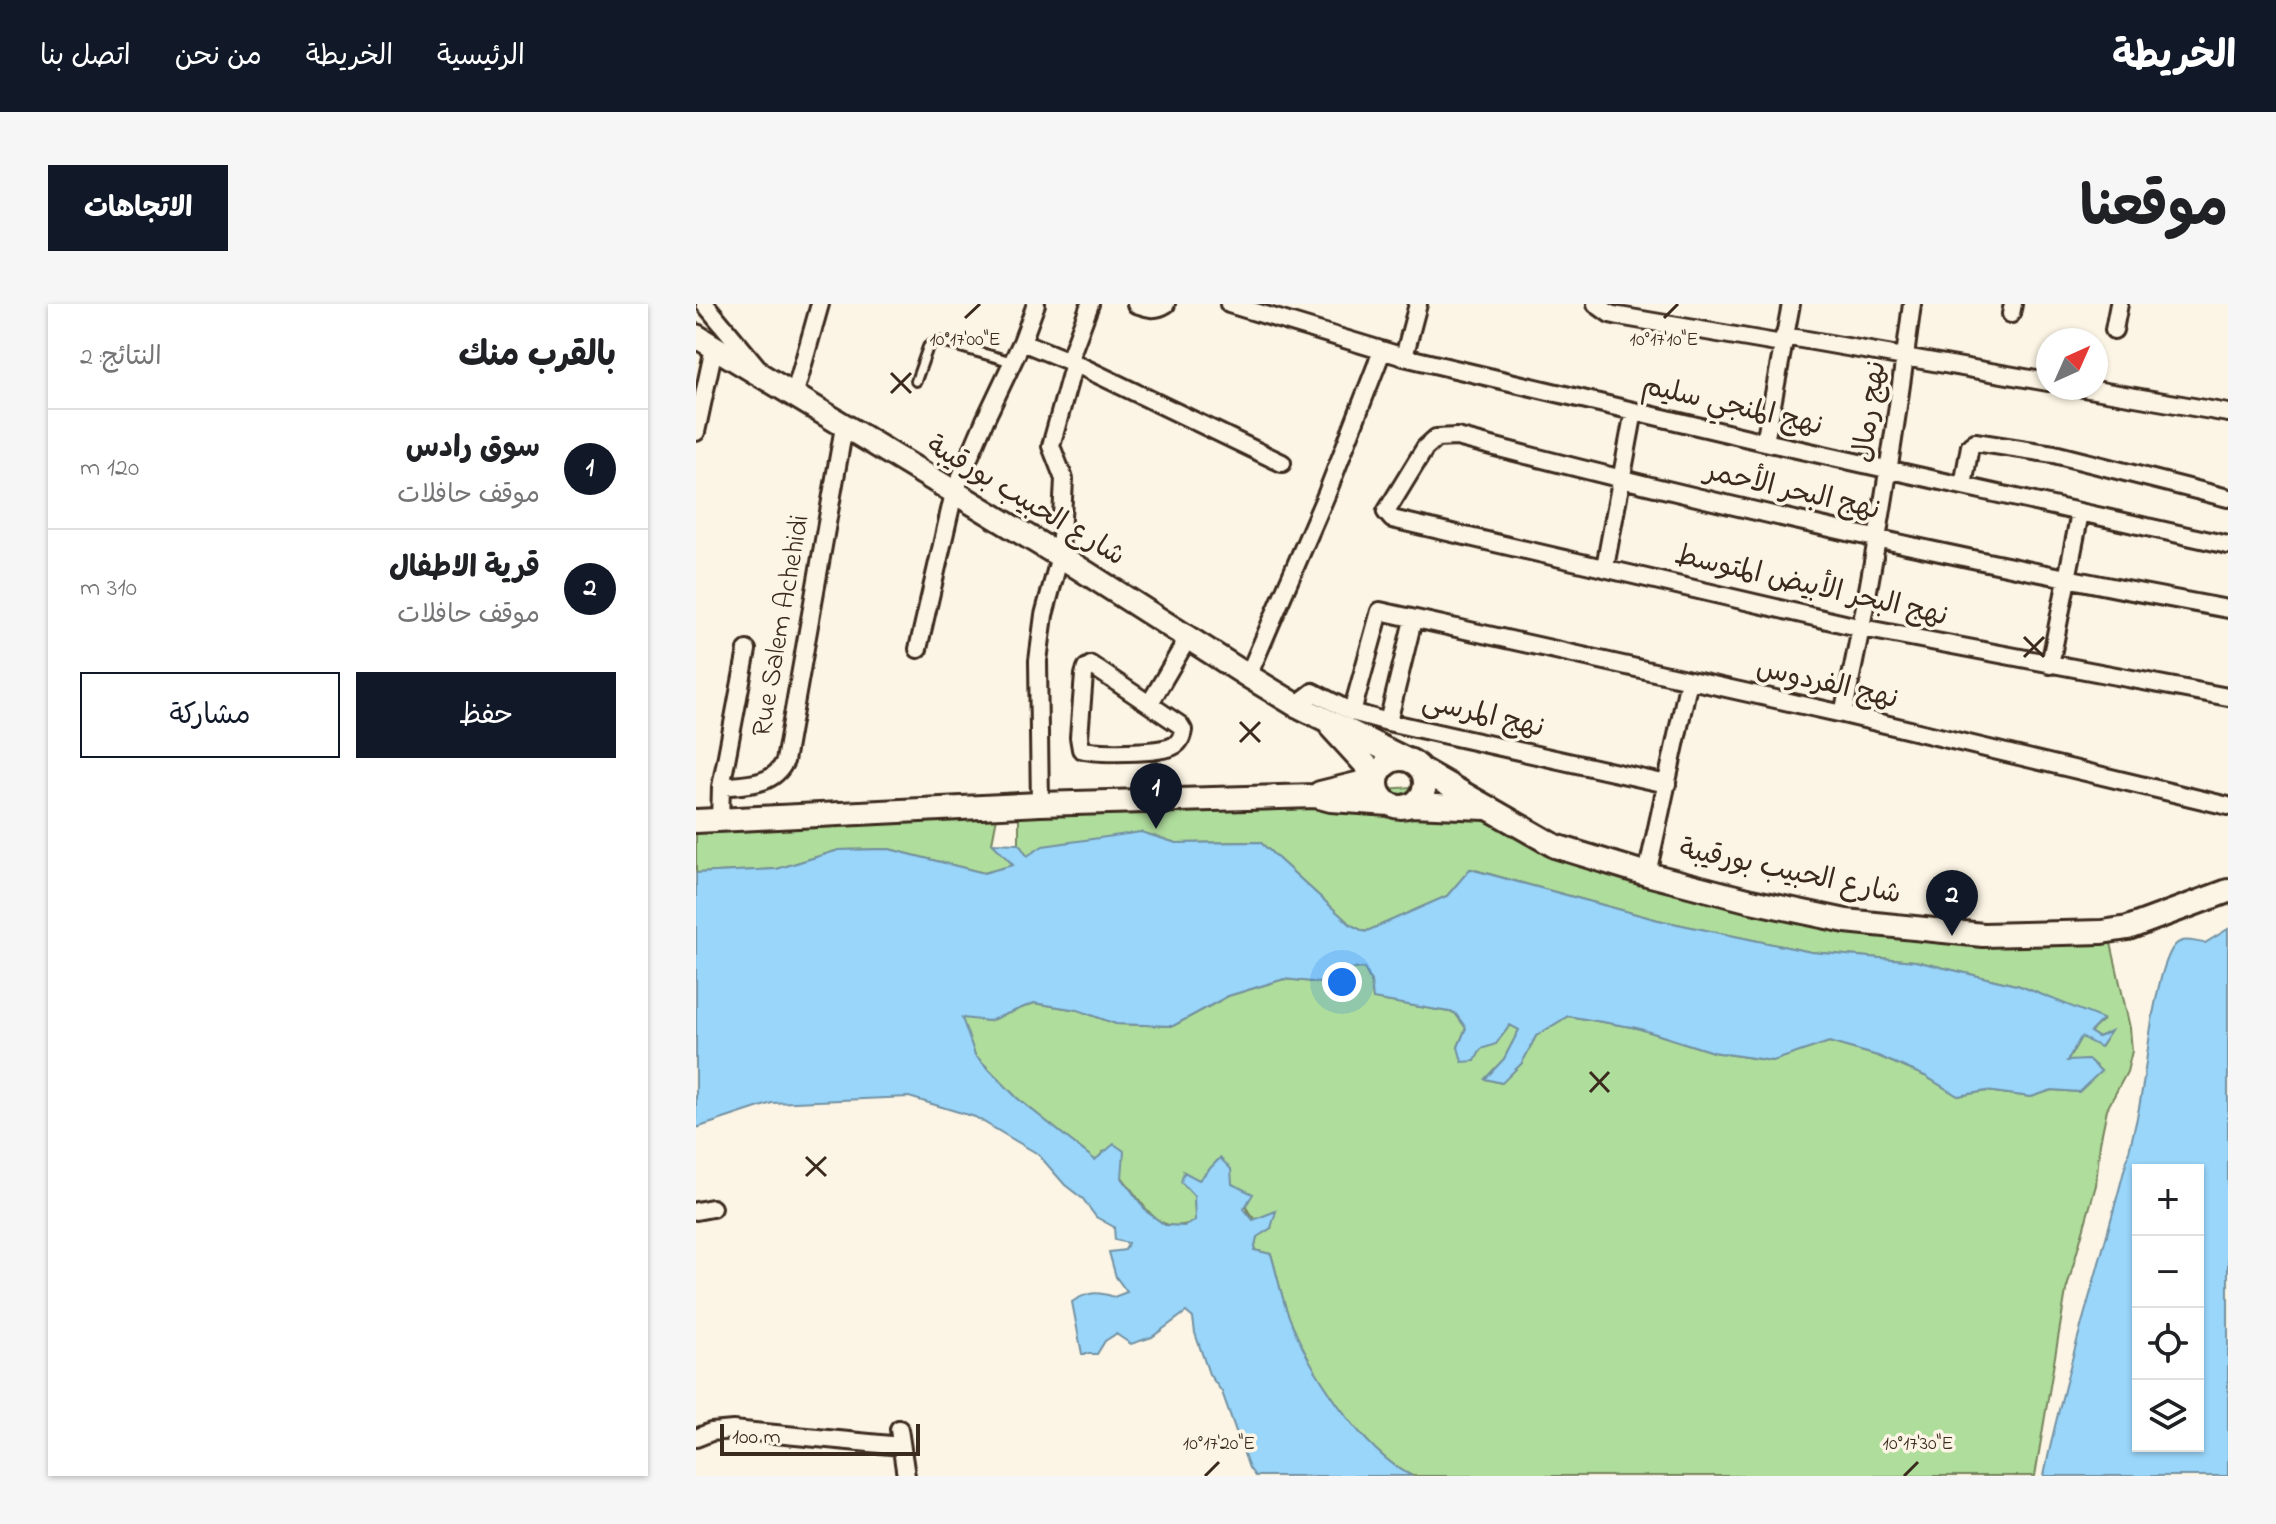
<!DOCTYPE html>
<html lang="ar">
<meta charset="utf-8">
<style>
:root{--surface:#fff;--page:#f6f6f6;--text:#202124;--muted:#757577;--line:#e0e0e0;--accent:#111827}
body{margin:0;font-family:"Indie Flower","Playpen Sans Arabic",sans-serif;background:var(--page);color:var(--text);direction:rtl}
.controls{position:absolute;right:24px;bottom:24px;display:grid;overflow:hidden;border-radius:0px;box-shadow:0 2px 6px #0004}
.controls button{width:72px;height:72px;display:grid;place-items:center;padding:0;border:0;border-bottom:2px solid var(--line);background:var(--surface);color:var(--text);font:40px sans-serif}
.compass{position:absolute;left:1340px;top:24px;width:72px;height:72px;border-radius:50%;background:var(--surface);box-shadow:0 2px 6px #0004;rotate:45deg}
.scale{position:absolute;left:24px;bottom:20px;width:200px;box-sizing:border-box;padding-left:8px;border:4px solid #3b2a1e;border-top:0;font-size:22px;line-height:28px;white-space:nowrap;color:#3b2a1e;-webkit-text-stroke:6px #fcf5e5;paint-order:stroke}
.you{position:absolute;left:646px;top:678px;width:28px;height:28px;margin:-20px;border:6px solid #fff;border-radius:50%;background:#1a73e8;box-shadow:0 0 0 12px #1a73e833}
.badge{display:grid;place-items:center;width:52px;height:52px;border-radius:50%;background:var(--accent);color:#fff;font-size:26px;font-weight:700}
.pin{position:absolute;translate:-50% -66px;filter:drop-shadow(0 2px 4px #0008)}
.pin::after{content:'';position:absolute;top:42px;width:28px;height:24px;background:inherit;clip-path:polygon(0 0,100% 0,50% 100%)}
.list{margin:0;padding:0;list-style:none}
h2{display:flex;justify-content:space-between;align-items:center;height:104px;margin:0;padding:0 32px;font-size:34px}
h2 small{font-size:26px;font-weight:400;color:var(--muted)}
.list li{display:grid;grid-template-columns:52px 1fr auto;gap:24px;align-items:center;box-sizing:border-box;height:120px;padding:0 32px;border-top:2px solid var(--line)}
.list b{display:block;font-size:30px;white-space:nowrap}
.list p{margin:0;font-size:26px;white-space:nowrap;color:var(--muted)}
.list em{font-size:26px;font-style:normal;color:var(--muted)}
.actions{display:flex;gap:16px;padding:24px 32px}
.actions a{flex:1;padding:18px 0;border:2px solid var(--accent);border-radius:0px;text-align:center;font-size:28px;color:var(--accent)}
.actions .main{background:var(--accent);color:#fff}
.icon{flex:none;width:44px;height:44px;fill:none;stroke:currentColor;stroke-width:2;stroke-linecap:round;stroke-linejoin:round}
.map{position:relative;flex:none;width:1532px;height:1172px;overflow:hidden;direction:ltr;border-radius:0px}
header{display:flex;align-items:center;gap:48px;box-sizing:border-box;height:112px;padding:0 40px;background:var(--accent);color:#fff}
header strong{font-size:38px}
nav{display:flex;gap:44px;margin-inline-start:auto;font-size:28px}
.intro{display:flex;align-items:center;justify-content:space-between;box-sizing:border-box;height:192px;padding:0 48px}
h1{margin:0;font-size:56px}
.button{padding:20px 36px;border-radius:0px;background:var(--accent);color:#fff;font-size:28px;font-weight:700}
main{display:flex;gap:48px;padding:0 48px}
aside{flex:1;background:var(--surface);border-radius:0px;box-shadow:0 2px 6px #0004}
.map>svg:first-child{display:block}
.green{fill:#afdd9c;stroke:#75845d;stroke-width:2}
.water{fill:#99d6fa;stroke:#7391a2;stroke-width:2;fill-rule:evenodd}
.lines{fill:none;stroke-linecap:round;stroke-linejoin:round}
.lane-casing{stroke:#3b2a1e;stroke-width:14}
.street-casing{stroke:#3b2a1e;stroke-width:22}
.secondary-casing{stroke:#3b2a1e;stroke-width:28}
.lane{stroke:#fcf5e5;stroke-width:8}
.street{stroke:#fcf5e5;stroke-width:16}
.secondary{stroke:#fcf5e5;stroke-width:22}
.ticks{fill:none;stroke:#3b2a1e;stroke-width:3}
.labels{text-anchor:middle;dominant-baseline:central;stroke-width:7;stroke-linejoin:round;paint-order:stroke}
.street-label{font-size:28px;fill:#3b2a1e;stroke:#fcf5e5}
.ticks-label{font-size:20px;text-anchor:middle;fill:#3b2a1e;stroke:#fcf5e5;stroke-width:7;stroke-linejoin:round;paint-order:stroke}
</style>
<header>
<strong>الخريطة</strong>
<nav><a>الرئيسية</a><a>الخريطة</a><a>من نحن</a><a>اتصل بنا</a></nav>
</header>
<div class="intro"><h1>موقعنا</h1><a class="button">الاتجاهات</a></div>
<main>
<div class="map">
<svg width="1532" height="1172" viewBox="0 0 1532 1172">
<rect width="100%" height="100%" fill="#fcf5e5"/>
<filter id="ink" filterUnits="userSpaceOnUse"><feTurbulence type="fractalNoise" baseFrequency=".0125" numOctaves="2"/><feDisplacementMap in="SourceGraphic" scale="16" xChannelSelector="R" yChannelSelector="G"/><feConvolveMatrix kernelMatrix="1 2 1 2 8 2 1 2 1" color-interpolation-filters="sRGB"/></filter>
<g filter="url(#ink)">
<!-- green -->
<path class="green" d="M 715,483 L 830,536 L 1051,602 L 1413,630 L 1434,724 L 1436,747 L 1431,768 L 1411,805 L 1404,839 L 1400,881 L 1370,987 L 1339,1172 L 716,1172 C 666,1148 611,1062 592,1011 C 585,991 581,970 575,950 L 558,946 L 561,932 L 575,924 C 554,915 549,907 545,885 L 536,880 L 524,854 L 503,877 L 488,868 L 498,892 L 500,917 C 468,931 455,912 438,889 C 428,875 417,862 407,848 L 400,857 L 321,794 L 279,751 L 265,713 L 293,717 L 338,699 L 382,706 L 420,720 L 477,722 L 532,692 L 588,675 L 645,681 L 653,665 L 668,664 L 675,677 L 677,695 L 759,709 L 770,724 L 762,743 C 792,746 797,745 814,721 L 823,726 L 808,755 L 789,775 L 805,779 L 826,759 L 840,732 L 872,712 L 941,724 L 1017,748 L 1076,757 L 1133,738 L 1182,752 L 1229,772 L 1262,792 L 1290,787 L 1335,793 L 1356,786 L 1382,788 L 1405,767 L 1393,756 L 1371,758 L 1385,733 L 1405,742 L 1414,728 L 1402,733 L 1394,728 L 1407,716 L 1324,682 L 1219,657 L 1115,648 L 962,616 L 775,565 L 751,592 L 669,628 L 655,621 L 564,538 L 480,539 L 445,528 L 331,552 L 323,540 L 323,513 Z
M 302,508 L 296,539 L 318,561 L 288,569 L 193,545 L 143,546 L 81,565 L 0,569 L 0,519 Z"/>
<!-- water -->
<path class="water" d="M 445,528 L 480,539 L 564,538 L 655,621 L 669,628 L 751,592 L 774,565 L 962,616 L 1115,648 L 1219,657 L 1324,682 L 1407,715 L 1394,728 L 1402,733 L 1415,727 L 1404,743 L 1385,733 L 1371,757 L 1393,756 L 1405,767 L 1383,788 L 1356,786 L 1335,793 L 1290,787 L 1262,792 L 1229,772 L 1182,752 L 1133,738 L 1077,757 L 1017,748 L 941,724 L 872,712 L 840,732 L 826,759 L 806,779 L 789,775 L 808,755 L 823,726 L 814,721 L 800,740 L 785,745 L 779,757 L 766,758 L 762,743 L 770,724 L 759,709 L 677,695 L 675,677 L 668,664 L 653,665 L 645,681 L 588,675 L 532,692 L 477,722 L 420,720 L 382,706 L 338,699 L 293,717 L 266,714 L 279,751 L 321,794 L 399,856 L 418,840 L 428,847 L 426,874 L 451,908 L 469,921 L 488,922 L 499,917 L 498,892 L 485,878 L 488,868 L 503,876 L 524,854 L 535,865 L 536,880 L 557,890 L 548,905 L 557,916 L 580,907 L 575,924 L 561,933 L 558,946 L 575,950 C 581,970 585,991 592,1010 C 611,1062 666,1148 716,1172 L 559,1172 L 553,1164 L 526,1088 L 513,1070 L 499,1029 L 497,1014 L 490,1008 L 456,1033 L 435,1040 L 420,1030 L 409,1037 L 401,1050 L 386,1050 L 376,998 C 391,988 401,987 418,993 L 431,988 L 420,973 L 413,948 L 429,946 L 432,939 L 419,936 L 418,923 L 400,913 L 387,895 L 369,881 L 342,850 L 279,813 L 213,793 L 76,799 L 0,824 L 0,569 L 81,565 L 143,546 L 193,545 L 288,569 L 317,561 L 296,539 L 323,540 L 331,552 L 347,542 Z
M 1532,625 L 1532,1172 L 1348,1172 C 1372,1052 1413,937 1440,818 C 1450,776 1451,733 1461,691 C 1464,676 1468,659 1476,645 C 1485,631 1496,638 1509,639 ZM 1442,866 L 1502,866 L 1502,1142 L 1442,1142 Z"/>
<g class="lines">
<!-- lane casing -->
<g class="lane-casing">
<path id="lane" d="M 220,77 L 232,43 L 243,37 L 317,58"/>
</g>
<!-- street casing -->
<g class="street-casing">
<path id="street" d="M 9,0 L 63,65
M 440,0 C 452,4 459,7 470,0
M 533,0 L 708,53 L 1069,138 L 1532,241
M 900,0 L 914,10 L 923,12 L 1086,40
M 1315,10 L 1317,0
M 1418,26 L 1423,0
M 1088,32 L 1352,78
M 326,38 L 378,59 L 586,159
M 708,53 L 722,0
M 373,56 L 394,0
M 1387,84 L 1532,109
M 98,92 L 124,0
M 0,128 L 18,44
M 1069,138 L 1095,0
M 1267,182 L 1274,142 L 1279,138 L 1358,150 L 1532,194
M 909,263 L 938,107
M 1532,305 C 1273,258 1016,200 761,133 L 740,134 L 729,144 L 690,208 L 696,215 L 1166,324 L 1532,393
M 222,345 L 258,189 L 289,116 L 326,38 L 340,0
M 395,361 L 484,421 L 487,426 C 486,433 484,439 477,442 C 465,449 398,450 385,445 L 383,433 L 388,371 L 390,364 Z
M 1354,361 L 1384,209
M 552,372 L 631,189 L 686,47
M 454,399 L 492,334
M 600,401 L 617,388 L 656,408 L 692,418 L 971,480
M 656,408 L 684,307 L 1147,410 L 1532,502
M 1147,410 C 1177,275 1198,138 1216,0
M 692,418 L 717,316
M 25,483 C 49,480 77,483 89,457 L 148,123
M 344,500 L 342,357 L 348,311 L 364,252 L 368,175 L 355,142 L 378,59
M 24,516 L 25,483 L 51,346
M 951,570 L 993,376
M 0,907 L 16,904
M 203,1125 L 210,1172
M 0,1134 L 15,1128 L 37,1126 L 205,1142"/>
</g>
<!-- secondary casing -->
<g class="secondary-casing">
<path id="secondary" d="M 0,32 L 364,252 L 552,372 L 600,401 L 709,455
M 636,424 L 681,473
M681 479a24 24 0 1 1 48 0a24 24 0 1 1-48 0Z
M 726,466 L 859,542 L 951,570 L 1055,597 L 1150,617 L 1287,631 L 1406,628 L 1432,624 L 1532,587
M 624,489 L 681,475
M 715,501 L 790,504
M 0,517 L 344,500 L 620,492 L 635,496 L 694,500"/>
</g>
<!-- lane -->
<use href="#lane" class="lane"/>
<!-- street -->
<use href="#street" class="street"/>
<!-- secondary -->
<use href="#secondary" class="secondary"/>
</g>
</g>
<!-- ticks -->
<path class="ticks" d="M 269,14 L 284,0M 968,14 L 982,0M 195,69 L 215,89M 195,89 L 215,69M 1328,333 L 1348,353M 1328,353 L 1348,333M 544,418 L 564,438M 544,438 L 564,418M 894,768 L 913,788M 894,788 L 913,768M 110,853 L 130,872M 110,872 L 130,853M 509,1172 L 523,1158M 1208,1172 L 1222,1158"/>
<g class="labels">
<!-- street labels -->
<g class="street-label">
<text transform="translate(1036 103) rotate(13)">نهج المنجي سليم</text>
<text transform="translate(1175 108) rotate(-82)">نهج رمال</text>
<text transform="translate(1096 188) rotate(13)">نهج البحر الأحمر</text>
<text transform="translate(329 198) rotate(31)">شارع الحبيب بورقيبة</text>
<text transform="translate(1115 283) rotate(13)">نهج البحر الأبيض المتوسط</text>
<text transform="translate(86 322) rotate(-80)">Rue Salem Achehidi</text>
<text transform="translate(1131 381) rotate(13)">نهج الفردوس</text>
<text transform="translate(787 412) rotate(13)">نهج المرسى</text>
<text transform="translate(1094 569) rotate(12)">شارع الحبيب بورقيبة</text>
</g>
</g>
<g class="ticks-label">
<text x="269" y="41">10°17'00"E</text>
<text x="968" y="41">10°17'10"E</text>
<text x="523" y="1145">10°17'20"E</text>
<text x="1222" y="1145">10°17'30"E</text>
</g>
</svg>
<div class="controls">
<button>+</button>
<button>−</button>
<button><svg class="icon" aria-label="locate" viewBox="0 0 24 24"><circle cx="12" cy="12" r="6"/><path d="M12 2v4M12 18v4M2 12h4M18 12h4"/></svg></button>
<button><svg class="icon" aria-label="layers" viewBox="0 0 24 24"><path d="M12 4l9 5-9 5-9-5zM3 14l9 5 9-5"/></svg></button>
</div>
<svg class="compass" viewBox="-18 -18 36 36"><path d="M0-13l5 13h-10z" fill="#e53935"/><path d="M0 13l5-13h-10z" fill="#757577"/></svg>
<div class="scale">100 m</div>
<div class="you"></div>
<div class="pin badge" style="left:460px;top:525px">1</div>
<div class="pin badge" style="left:1256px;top:632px">2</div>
</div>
<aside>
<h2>بالقرب منك<small>النتائج: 2</small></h2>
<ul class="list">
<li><span class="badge">1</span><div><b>سوق رادس</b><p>موقف حافلات</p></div><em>120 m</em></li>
<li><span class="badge">2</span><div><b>قرية الاطفال</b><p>موقف حافلات</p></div><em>310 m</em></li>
</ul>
<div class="actions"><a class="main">حفظ</a><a>مشاركة</a></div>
</aside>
</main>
